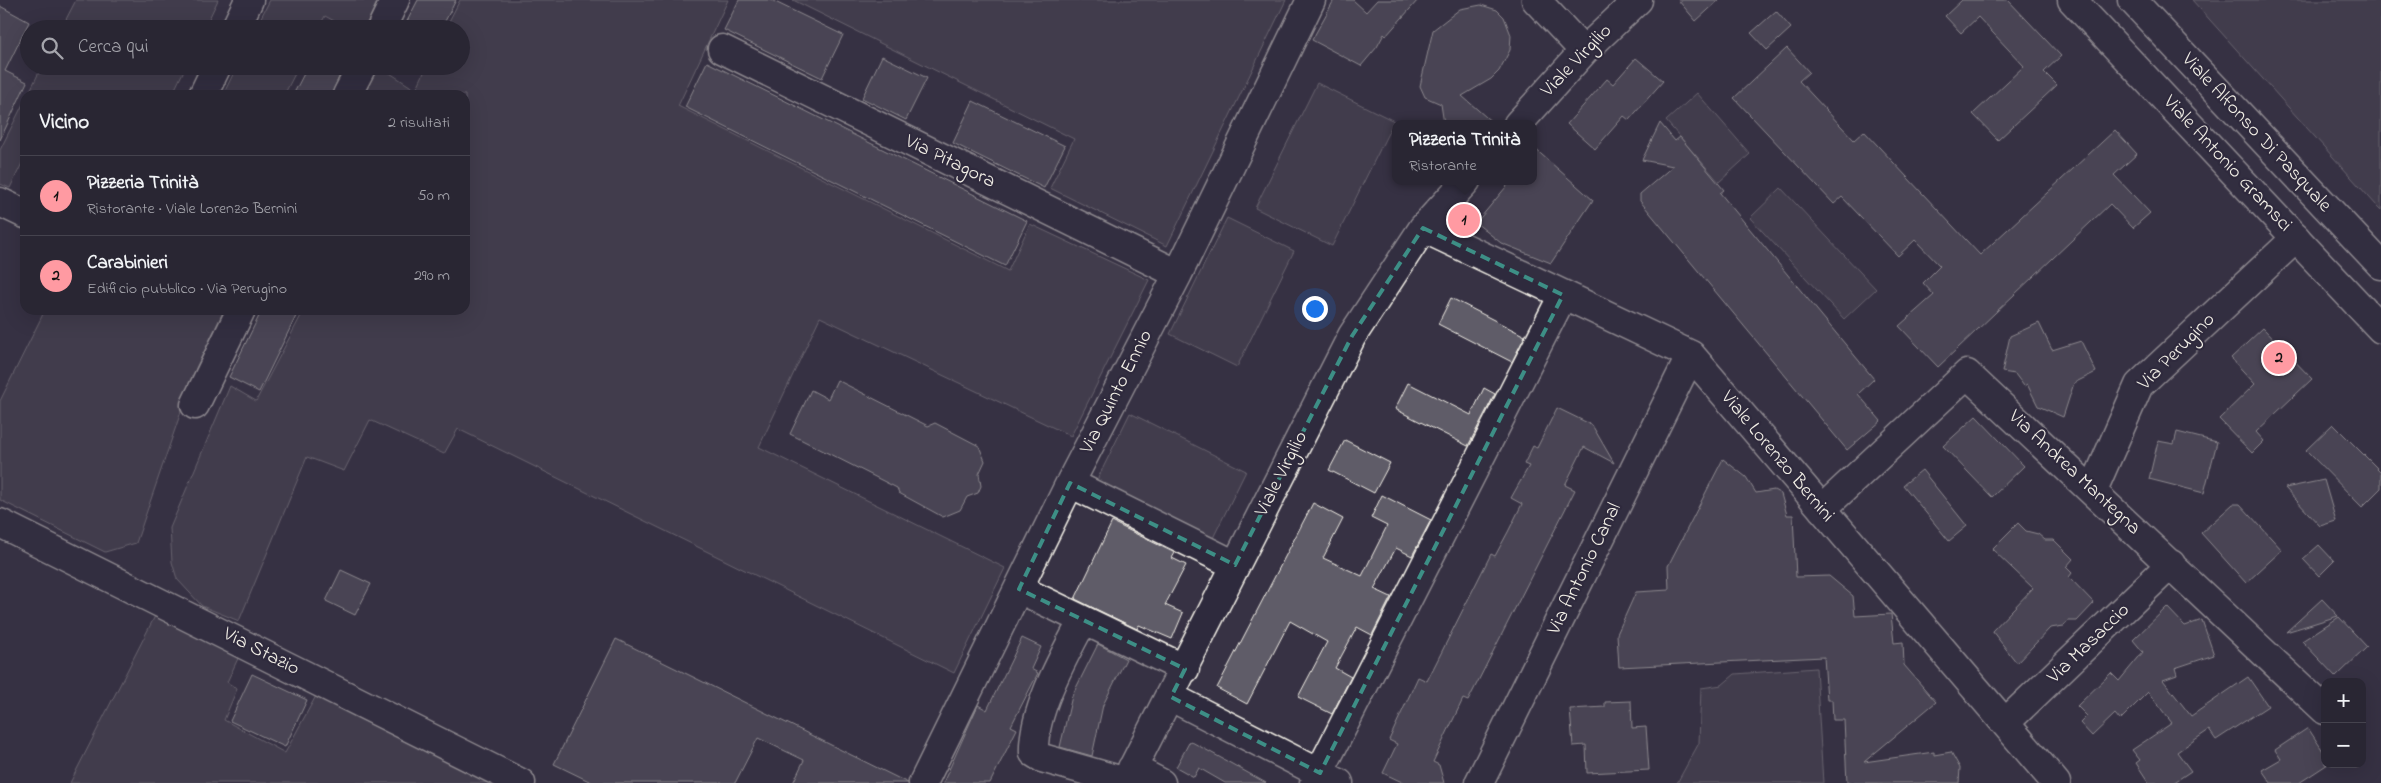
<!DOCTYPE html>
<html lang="it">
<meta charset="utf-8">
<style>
:root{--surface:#292633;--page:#312e3b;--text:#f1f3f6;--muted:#a5a5ac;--line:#45434e;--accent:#ff9aa2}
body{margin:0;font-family:"Indie Flower",sans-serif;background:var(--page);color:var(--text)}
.controls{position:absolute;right:15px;bottom:15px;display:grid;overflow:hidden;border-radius:10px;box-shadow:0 5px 20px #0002}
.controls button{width:45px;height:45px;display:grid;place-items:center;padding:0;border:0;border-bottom:1px solid var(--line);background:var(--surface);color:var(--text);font:25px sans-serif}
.you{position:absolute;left:1314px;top:308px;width:18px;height:18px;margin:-12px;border:4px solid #fff;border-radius:50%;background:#1a73e8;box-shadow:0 0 0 8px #1a73e833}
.badge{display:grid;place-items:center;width:32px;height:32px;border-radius:50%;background:var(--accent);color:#111;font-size:16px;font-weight:700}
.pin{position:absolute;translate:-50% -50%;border:2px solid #fff;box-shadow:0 1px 5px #0006}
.popup{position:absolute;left:1392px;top:120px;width:145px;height:65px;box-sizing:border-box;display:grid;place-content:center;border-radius:10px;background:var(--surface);filter:drop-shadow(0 1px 4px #0005);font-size:16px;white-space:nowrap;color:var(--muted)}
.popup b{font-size:19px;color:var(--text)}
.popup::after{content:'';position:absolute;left:50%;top:100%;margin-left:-10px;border:10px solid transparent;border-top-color:var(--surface)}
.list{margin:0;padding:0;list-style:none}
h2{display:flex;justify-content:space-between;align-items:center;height:65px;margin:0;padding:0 20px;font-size:21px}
h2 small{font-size:16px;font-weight:400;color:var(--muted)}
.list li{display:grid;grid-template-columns:32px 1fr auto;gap:15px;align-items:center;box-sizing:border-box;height:80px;padding:0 20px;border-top:1px solid var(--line)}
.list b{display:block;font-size:19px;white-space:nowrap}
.list p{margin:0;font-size:16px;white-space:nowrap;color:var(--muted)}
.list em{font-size:16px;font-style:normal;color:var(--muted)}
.icon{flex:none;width:28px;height:28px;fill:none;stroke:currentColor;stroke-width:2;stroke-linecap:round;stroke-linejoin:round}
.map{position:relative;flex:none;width:2381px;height:783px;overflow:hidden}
.search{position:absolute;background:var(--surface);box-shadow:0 5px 20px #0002;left:20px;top:20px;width:450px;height:55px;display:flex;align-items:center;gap:12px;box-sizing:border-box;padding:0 18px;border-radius:28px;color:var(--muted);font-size:19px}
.panel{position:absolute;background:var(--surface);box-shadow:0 5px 20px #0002;left:20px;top:90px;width:450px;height:225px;border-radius:15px}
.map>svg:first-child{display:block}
.green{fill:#504b59;stroke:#a29ea0}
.building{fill:#5f5c67;stroke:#f4f1e8}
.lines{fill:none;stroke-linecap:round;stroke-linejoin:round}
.minor-casing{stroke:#f4f1e8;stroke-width:31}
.major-casing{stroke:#f4f1e8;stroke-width:31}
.minor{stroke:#2f2a3d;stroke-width:28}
.major{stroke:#2f2a3d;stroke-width:28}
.marked{fill:none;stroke:#3d8f86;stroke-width:4;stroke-dasharray:10 6;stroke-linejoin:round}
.labels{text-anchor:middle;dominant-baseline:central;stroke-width:4.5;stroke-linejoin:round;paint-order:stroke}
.street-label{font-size:20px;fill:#f4f1e8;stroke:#2f2a3d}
</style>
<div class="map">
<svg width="2381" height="783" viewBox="0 0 2381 783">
<rect width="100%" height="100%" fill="#373244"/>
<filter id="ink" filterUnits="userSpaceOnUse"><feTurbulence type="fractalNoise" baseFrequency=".02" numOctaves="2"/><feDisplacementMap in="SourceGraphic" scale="10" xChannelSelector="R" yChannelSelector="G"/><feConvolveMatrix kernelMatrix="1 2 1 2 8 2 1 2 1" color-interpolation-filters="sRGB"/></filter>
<g filter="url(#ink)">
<!-- green -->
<path class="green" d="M 76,0 L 218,0 L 204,29 L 61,29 Z
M 270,0 L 378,0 L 364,29 L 349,29 L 325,16 L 318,29 L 255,29 Z
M 460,0 L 728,0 L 678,106 L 1008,271 L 1030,224 L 1149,280 L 1071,436 L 820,317 L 759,447 L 1005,568 L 954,673 L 458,429 L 444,454 L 370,420 L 344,471 L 307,457 L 239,621 L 202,606 L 177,579 L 172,562 L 170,528 L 230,386 L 256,401 L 304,310 L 465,310 L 465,95 L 364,95 L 379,66 L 416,90 L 427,66 L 461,66 L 461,29 L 445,29 Z
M 793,0 L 1286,0 L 1167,246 L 1050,188 L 1074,139 Z
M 2192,0 L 2381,0 L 2381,210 L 2377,206 Z
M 42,66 L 186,66 L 172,95 L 28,95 Z
M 237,66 L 299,66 L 284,95 L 223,95 Z
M 1317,83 L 1394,121 L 1332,246 L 1255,208 Z
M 1697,93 L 1750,154 L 1719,182 L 1666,121 Z
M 25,100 L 25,157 L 10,188 L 0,184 L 0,150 Z
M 1781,188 L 1876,289 L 1844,319 L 1750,218 Z
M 1227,218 L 1294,251 L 1237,367 L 1170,334 Z
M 45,310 L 224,310 L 196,368 L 136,543 L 105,552 L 0,500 L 0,401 Z
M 1130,413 L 1246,471 L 1213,538 L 1097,480 Z
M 156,614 L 241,652 L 227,682 L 237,689 L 224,720 L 285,753 L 317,694 L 498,783 L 70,783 Z
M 1816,668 L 1823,783 L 1677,783 L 1699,743 L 1701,688 L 1722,685 L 1735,674 Z"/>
<!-- building -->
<path class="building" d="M 418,0 L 456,0 L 441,29 L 403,29 Z
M 739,0 L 771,0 L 843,35 L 822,78 L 724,30 Z
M 1334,0 L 1353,0 L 1366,12 L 1377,0 L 1418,0 L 1386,36 L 1384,34 L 1377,47 L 1361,66 L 1312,40 Z
M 1678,0 L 1719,0 L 1696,21 Z
M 1962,0 L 2008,0 L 2061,56 L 2044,72 L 2057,85 L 1998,140 L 1973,114 L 2024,66 L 1978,17 L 1961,33 L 1945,16 Z
M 1481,5 L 1497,10 L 1504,17 L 1511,35 L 1510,50 L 1499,71 L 1491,79 L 1462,96 L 1494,124 L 1444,124 L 1441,104 L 1425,97 L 1420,86 L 1433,30 L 1460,9 Z
M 0,6 L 29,22 L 5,71 L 27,82 L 0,140 Z
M 1776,11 L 1791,28 L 1767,50 L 1751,33 Z
M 1787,48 L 1809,72 L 1799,81 L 1854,140 L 1864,131 L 1980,255 L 2115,130 L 2137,154 L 2114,175 L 2150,213 L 2133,228 L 2110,204 L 1938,367 L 1899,326 L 1934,295 L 1923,283 L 1940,266 L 1915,240 L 1898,256 L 1842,197 L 1834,204 L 1734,98 Z
M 882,56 L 927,78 L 906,120 L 862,98 Z
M 1636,58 L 1663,81 L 1629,120 L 1624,116 L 1595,149 L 1567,124 L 1607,79 L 1613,84 Z
M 707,62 L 1027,221 L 1005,266 L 685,107 Z
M 308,66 L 344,66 L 331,95 L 293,95 Z
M 973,101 L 1065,146 L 1044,188 L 953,143 Z
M 1660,123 L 1675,141 L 1680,137 L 1724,190 L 1720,193 L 1874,379 L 1858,394 L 1881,421 L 1847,450 L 1640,201 L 1640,194 L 1673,166 L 1642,160 Z
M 1533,147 L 1593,200 L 1551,263 L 1501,243 L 1476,223 L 1511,181 L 1533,181 Z
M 1451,298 L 1525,336 L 1512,362 L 1438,324 Z
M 262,310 L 299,310 L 259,392 L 229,377 Z
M 2039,323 L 2052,350 L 2081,341 L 2096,372 L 2074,383 L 2063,417 L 2038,406 L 2027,384 L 2024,386 L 2015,374 L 2002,372 L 2010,336 Z
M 2263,328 L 2312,379 L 2256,432 L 2264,441 L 2252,453 L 2219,419 L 2255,384 L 2231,358 Z
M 837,380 L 928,426 L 935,423 L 979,446 L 985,461 L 979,474 L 981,486 L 978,493 L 967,497 L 960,510 L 943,517 L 899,493 L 897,488 L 790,434 L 811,390 L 828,399 Z
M 1408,383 L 1471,415 L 1484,388 L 1495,394 L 1468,446 L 1395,409 Z
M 1557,408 L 1592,425 L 1614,463 L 1584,447 L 1565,485 L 1575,490 L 1468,701 L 1463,699 L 1433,762 L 1439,765 L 1444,783 L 1404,783 L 1383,773 L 1397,744 L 1389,740 L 1418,677 L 1427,681 L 1491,554 L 1495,556 L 1508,532 L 1522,504 L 1511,498 L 1529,466 L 1524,464 L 1533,446 L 1537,448 Z
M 1976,416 L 2024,466 L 1992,497 L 1943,446 Z
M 2333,424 L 2381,472 L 2381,488 L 2362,507 L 2306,450 Z
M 2177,432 L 2217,442 L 2204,493 L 2149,479 L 2158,441 L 2174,444 Z
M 1345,440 L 1390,463 L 1374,493 L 1329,470 Z
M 1723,459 L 1746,477 L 1756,493 L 1774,490 L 1781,494 L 1787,515 L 1793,515 L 1796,577 L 1829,576 L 1853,596 L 1855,616 L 1891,614 L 1894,643 L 1903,642 L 1904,665 L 1936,702 L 1864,762 L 1934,752 L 1934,755 L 1951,752 L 1960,768 L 1959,783 L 1847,783 L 1844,720 L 1833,720 L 1832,700 L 1827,700 L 1824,657 L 1619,667 L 1617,634 L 1636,592 L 1669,590 L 1668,566 Z
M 1922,470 L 1967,526 L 1949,541 L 1903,485 Z
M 2324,480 L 2336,521 L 2320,526 L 2285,488 Z
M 1382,495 L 1431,520 L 1412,556 L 1396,548 L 1374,589 L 1391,597 L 1372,635 L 1357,627 L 1335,668 L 1351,677 L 1332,714 L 1298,697 L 1327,642 L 1290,621 L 1247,704 L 1217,688 L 1313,503 L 1343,519 L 1323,558 L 1362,576 L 1387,526 L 1371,518 Z
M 2233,504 L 2240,504 L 2282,550 L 2246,583 L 2201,533 Z
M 1112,522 L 1175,553 L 1172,558 L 1186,565 L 1165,605 L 1183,613 L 1172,639 L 1139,625 L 1137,629 L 1075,599 Z
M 2018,523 L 2026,531 L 2038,534 L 2045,540 L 2054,540 L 2073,559 L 2066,567 L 2072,573 L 2069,577 L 2094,603 L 2077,621 L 2068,621 L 2064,626 L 2050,628 L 2017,663 L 1992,631 L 2033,588 L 1992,549 Z
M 2319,545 L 2334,561 L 2319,576 L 2303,559 Z
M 341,570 L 371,584 L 355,615 L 326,601 Z
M 2322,599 L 2338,616 L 2286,632 Z
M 2167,607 L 2185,626 L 2202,620 L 2214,655 L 2175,668 L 2177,675 L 2163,680 L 2191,716 L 2248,677 L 2268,706 L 2216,740 L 2209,730 L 2177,752 L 2191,771 L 2173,783 L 2149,783 L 2136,763 L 2140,760 L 2132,750 L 2172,723 L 2148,692 L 2120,720 L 2115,714 L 2092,736 L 2080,723 L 2087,716 L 2077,706 L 2111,673 L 2119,681 L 2143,652 L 2133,640 Z
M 2339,617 L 2367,647 L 2336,677 L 2302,641 Z
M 1022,638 L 1041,647 L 1031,669 L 1038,673 L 1011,726 L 1017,729 L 990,783 L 943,783 L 978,705 L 987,710 Z
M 616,639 L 908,783 L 793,783 L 804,760 L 758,738 L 735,783 L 593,783 L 554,764 Z
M 1098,644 L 1126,659 L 1103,705 L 1092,756 L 1060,747 L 1072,696 Z
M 252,674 L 307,700 L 285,747 L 230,721 Z
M 1631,701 L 1632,728 L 1646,727 L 1649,770 L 1587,773 L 1586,745 L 1573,746 L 1570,709 L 1605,707 L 1605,702 Z
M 2308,728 L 2325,754 L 2325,764 L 2328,764 L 2299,783 L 2271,783 L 2262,770 L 2281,759 L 2275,750 Z
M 1190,741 L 1232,764 L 1266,783 L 1225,783 L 1199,768 L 1194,777 L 1176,767 Z"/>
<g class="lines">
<!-- minor casing -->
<g class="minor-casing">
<path id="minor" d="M 1536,0 L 1584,51
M 2132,0 L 2381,265
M 235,29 L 249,0
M 381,29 L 395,0
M 722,49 L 1178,274
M 203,95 L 217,66
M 347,95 L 362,66
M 1518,124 L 1584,51 L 1638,0
M 0,202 L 25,214
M 1423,228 L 1691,355 L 2056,783
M 195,405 L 241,310
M 1070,483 L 1235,565
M 2093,490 L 2139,385 L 2296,238
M 1822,509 L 1967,374 L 2325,710
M 0,523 L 521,783
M 1019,589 L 1185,669
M 1083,620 C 1064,656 1032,712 1034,753 L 1042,758 L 1126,782
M 1171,697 L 1339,783
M 2005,723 L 2171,564
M 1132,768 L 1161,783
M 923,783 L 1070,483 L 1178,274 L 1311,0
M 1125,783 L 1352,336 L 1423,228 L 1466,181
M 1314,783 L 1563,295
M 1479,783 L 1691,355"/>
</g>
<!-- major casing -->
<g class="major-casing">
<path id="major" d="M 2072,0 L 2381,329"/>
</g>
<!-- minor -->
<use href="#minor" class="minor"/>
<!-- major -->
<use href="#major" class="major"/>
</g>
</g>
<!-- marked area -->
<path d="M0 0H2381V783H0ZM 1423,228 L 1563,295 L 1320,773 L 1171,697 L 1185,669 L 1019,589 L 1070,483 L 1235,565 L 1352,336 Z" fill="#373244" fill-opacity=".55" fill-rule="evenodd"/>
<path class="marked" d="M 1423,228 L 1563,295 L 1320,773 L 1171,697 L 1185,669 L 1019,589 L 1070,483 L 1235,565 L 1352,336 Z"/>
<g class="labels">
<!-- street labels -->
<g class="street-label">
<text transform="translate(1577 61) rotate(-46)">Viale Virgilio</text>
<text transform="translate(2256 133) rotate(47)">Viale Alfonso Di Pasquale</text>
<text transform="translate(950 162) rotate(26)">Via Pitagora</text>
<text transform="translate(2227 164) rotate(47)">Viale Antonio Gramsci</text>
<text transform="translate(2177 352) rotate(-45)">Via Perugino</text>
<text transform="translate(1117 392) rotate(-63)">Via Quinto Ennio</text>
<text transform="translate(1777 457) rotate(50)">Viale Lorenzo Bernini</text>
<text transform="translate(2074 473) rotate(43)">Via Andrea Mantegna</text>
<text transform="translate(1282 474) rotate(-63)">Viale Virgilio</text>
<text transform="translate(1585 569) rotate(-64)">Via Antonio Canal</text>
<text transform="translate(2089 644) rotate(-44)">Via Masaccio</text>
<text transform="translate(261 652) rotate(27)">Via Stazio</text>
</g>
</g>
</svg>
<div class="controls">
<button>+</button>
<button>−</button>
</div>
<div class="you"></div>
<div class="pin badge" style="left:1464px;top:220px">1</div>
<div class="popup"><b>Pizzeria Trinità</b>Ristorante</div>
<div class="pin badge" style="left:2279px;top:358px">2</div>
<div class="search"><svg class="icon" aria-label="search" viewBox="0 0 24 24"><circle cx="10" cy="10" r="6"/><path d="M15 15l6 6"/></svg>Cerca qui</div>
<section class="panel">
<h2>Vicino<small>2 risultati</small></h2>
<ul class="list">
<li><span class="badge">1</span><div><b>Pizzeria Trinità</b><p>Ristorante · Viale Lorenzo Bernini</p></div><em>50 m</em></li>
<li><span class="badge">2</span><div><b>Carabinieri</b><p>Edificio pubblico · Via Perugino</p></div><em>290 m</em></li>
</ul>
</section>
</div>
